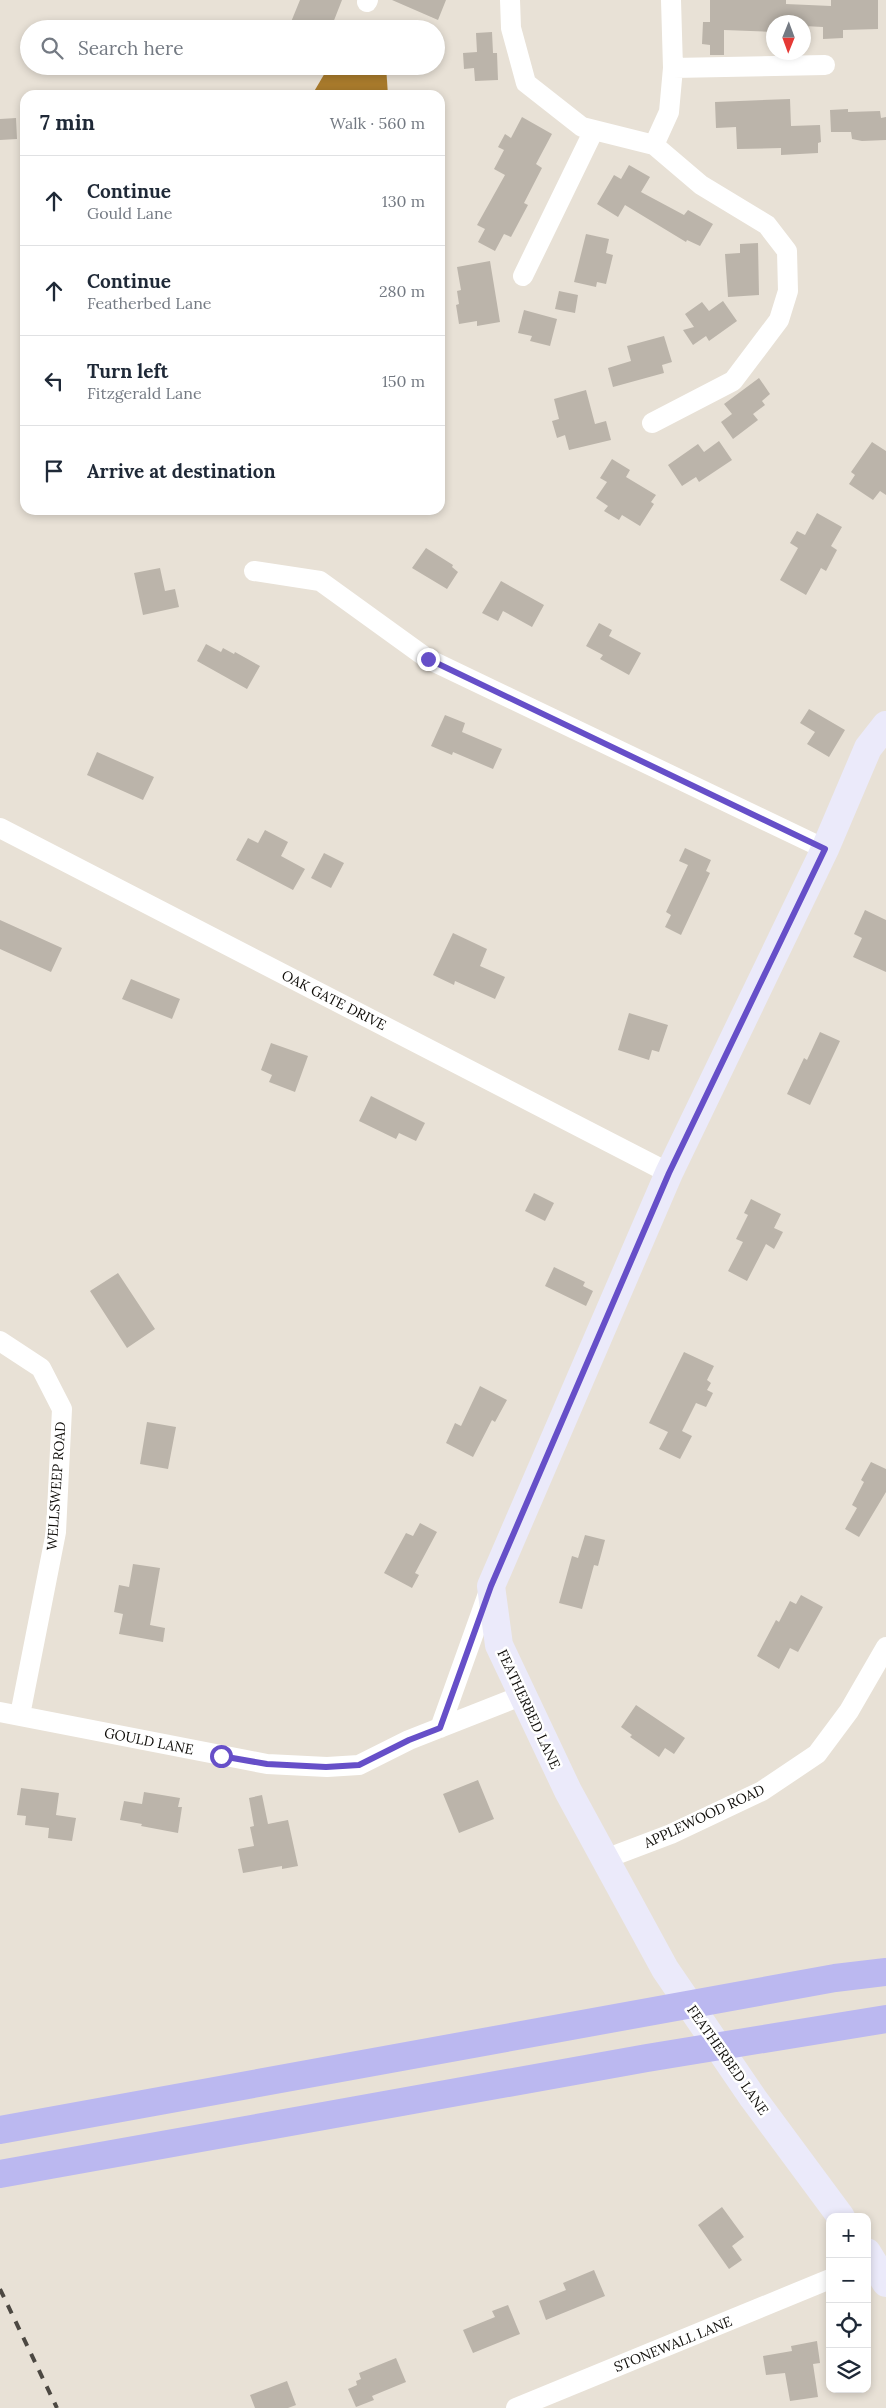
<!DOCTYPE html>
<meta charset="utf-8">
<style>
:root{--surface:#fff;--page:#f6f6f7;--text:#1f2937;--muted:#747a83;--line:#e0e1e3}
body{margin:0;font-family:Lora,serif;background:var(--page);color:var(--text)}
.controls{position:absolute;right:15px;bottom:15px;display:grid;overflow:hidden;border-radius:10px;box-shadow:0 2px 8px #0003}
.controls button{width:45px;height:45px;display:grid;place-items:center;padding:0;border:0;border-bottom:1px solid var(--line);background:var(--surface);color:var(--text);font:25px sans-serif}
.compass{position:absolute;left:766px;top:15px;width:45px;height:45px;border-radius:50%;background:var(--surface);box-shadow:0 2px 8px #0003;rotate:181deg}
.stop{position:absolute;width:15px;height:15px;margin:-11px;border:4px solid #664fc8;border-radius:50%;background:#fff}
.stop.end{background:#664fc8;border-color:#fff;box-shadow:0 1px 5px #0008}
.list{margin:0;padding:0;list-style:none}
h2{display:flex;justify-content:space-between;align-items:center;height:65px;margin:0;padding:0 20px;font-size:21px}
h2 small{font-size:16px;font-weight:400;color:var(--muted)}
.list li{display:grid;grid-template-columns:32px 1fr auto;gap:15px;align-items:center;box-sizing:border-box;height:90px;padding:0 20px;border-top:1px solid var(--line)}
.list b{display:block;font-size:19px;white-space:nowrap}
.list p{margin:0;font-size:16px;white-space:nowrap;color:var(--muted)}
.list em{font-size:16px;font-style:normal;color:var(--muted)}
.icon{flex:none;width:28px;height:28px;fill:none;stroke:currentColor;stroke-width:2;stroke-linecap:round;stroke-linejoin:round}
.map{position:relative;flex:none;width:886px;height:2408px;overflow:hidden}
.search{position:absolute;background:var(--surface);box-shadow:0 2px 8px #0003;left:20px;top:20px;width:425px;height:55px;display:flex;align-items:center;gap:12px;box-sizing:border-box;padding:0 18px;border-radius:28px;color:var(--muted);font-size:19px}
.panel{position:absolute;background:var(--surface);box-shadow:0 2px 8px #0003;left:20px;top:90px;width:425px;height:425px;border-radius:15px}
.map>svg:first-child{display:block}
.water{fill:#a97b2c}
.building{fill:#bbb4aa}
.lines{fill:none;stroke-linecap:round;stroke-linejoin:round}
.street{stroke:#fff;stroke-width:20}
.secondary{stroke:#ebeafa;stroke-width:28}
.highway{stroke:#bbb8f0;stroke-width:28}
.rail{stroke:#4c4842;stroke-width:4;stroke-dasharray:9 9;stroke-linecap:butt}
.route{stroke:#664fc8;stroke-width:6}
.labels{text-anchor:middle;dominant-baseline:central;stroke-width:5;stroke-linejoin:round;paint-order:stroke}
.street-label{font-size:14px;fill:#0e0c08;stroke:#fff}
</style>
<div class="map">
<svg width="886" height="2408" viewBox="0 0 886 2408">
<rect width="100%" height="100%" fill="#e8e1d6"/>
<!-- water -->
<path class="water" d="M 329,66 L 386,66 L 388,95 L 312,95 Z"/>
<!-- building -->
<path class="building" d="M 300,0 L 342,0 L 331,28 L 322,24 L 320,29 L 307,29 L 291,22 Z
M 392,0 L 446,0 L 438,20 Z
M 710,0 L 786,0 L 786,4 L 831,6 L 831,0 L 878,0 L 878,29 L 843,30 L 843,38 L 823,39 L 823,27 L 804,26 L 804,22 L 774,22 L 774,32 L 724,30 L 724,55 L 710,55 L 710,45 L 702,44 L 703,22 L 710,22 Z
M 492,32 L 493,53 L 497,53 L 498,80 L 475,81 L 474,68 L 464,69 L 463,53 L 477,52 L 476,33 Z
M 790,99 L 791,126 L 820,125 L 821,142 L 818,143 L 818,153 L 781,155 L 781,148 L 737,149 L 736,127 L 716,128 L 715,102 Z
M 848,109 L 848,112 L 880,111 L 881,118 L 886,117 L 886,140 L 862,141 L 852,139 L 851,132 L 831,132 L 830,110 Z
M 522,117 L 552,134 L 536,164 L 542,168 L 524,203 L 528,205 L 511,237 L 504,234 L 495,251 L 478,242 L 485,229 L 477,225 L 505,175 L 494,169 L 504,150 L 498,147 L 505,134 L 511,138 Z
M 16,118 L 17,139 L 0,140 L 0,119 Z
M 629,165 L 650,177 L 641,192 L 684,215 L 688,210 L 713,224 L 700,246 L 687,240 L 686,242 L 625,205 L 618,217 L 597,204 L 614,175 L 621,179 Z
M 586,234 L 609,239 L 606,253 L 613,255 L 606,284 L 597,282 L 596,287 L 574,282 Z
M 758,243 L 759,295 L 728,297 L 725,254 L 740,253 L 740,244 Z
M 490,261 L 500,322 L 477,326 L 477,321 L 459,324 L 456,305 L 459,304 L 457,291 L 461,290 L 457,267 Z
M 559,291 L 578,295 L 575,313 L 555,309 Z
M 723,301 L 737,321 L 709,341 L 706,336 L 693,345 L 683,330 L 694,327 L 685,314 L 702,302 L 709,311 Z
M 524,310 L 557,319 L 550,346 L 530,341 L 532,336 L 518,333 Z
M 664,336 L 672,362 L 662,365 L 664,373 L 613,387 L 608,368 L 631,361 L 627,346 Z
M 759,378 L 770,394 L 762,401 L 765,405 L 753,414 L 758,420 L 733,439 L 721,422 L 732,414 L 724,404 Z
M 586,390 L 595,424 L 606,421 L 611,440 L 569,450 L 565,435 L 557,438 L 552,421 L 559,419 L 554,399 Z
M 719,441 L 732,460 L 699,482 L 696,477 L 682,486 L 668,465 L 698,444 L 704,452 Z
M 872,442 L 886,451 L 886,495 L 880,491 L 873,500 L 849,484 L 855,475 L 851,472 Z
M 612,459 L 630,470 L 626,477 L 656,495 L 651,502 L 654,504 L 640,526 L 622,515 L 619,520 L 604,511 L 608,506 L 596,498 L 607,482 L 600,478 Z
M 817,513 L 842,527 L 831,546 L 837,550 L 826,571 L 821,568 L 806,595 L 780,580 L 798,548 L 790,543 L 797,531 L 805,535 Z
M 426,548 L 453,565 L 452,567 L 458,572 L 447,589 L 412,568 Z
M 160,568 L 165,591 L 175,589 L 179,607 L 143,615 L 134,573 Z
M 501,581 L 544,605 L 532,627 L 503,611 L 498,621 L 482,613 Z
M 599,623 L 612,630 L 609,636 L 641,653 L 629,675 L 600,659 L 603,655 L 586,646 Z
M 206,644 L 221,652 L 223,648 L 234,654 L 235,652 L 260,666 L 247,689 L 197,661 Z
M 809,709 L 845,730 L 829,757 L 807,744 L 815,732 L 800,723 Z
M 445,715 L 465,723 L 462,732 L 502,749 L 493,769 L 453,752 L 452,755 L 431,746 Z
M 97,752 L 154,777 L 143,800 L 87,775 Z
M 265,830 L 288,842 L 281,856 L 305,869 L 293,890 L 236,860 L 248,838 L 258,843 Z
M 685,848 L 711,860 L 706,871 L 710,873 L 681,935 L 665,927 L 671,915 L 666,912 L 688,865 L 679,861 Z
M 324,853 L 344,863 L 331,888 L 311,878 Z
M 865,910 L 886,920 L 886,972 L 853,957 L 862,938 L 854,934 Z
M 0,920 L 62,948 L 51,972 L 0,949 Z
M 453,933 L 487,949 L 480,966 L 505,977 L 495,999 L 455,981 L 454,985 L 433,975 Z
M 131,979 L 180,999 L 172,1019 L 122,999 Z
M 629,1013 L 668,1025 L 659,1052 L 652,1050 L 649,1060 L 618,1050 Z
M 820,1032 L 840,1041 L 810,1105 L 787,1094 L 804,1058 L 807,1060 Z
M 271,1043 L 308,1056 L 295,1092 L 269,1082 L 272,1075 L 261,1070 Z
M 371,1096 L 425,1123 L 416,1141 L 399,1133 L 396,1139 L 359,1121 Z
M 534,1193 L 554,1203 L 545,1221 L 525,1211 Z
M 751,1199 L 781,1214 L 774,1228 L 783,1232 L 774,1249 L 766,1244 L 747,1281 L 728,1271 L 743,1242 L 736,1239 L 748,1215 L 744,1213 Z
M 554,1267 L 585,1282 L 583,1286 L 593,1291 L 586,1306 L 545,1286 Z
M 118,1273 L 155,1329 L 127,1348 L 90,1291 Z
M 684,1352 L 714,1366 L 707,1380 L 711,1383 L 707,1390 L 713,1393 L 706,1407 L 696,1403 L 682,1431 L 692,1436 L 680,1459 L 659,1449 L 668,1432 L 649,1423 Z
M 480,1386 L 507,1400 L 495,1422 L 492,1420 L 473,1457 L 446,1443 L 455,1423 L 461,1426 Z
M 147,1422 L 176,1427 L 168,1469 L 140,1464 Z
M 871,1462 L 886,1469 L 886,1492 L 859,1537 L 845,1529 L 857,1508 L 852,1505 L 864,1482 L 861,1480 Z
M 420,1523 L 437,1532 L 415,1573 L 419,1575 L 412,1588 L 384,1573 L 406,1533 L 413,1536 Z
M 585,1535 L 605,1540 L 598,1566 L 594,1565 L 582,1609 L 559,1603 L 572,1556 L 578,1558 Z
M 133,1564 L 160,1568 L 150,1625 L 165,1628 L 163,1642 L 119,1634 L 123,1614 L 114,1612 L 119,1585 L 129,1587 Z
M 801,1595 L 823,1607 L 798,1652 L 790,1648 L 779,1669 L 757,1656 L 776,1620 L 779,1622 L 790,1601 L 796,1604 Z
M 636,1705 L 685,1738 L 674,1754 L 665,1748 L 659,1757 L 630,1737 L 632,1735 L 621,1727 Z
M 478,1780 L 494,1819 L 459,1833 L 443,1794 Z
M 21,1788 L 59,1793 L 56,1815 L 76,1818 L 72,1841 L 48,1838 L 49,1828 L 25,1825 L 26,1816 L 17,1815 Z
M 144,1792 L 180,1798 L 178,1807 L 182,1807 L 178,1833 L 141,1826 L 142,1824 L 120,1820 L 124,1801 L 142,1804 Z
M 262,1795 L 268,1824 L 288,1820 L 298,1866 L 282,1869 L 282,1866 L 243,1873 L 238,1849 L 254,1846 L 250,1827 L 254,1826 L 249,1798 Z
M 722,2207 L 744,2237 L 732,2246 L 742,2260 L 729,2269 L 698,2225 Z
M 594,2270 L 605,2296 L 546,2320 L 539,2301 L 566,2290 L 563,2283 Z
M 508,2305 L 520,2334 L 473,2353 L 463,2330 L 495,2317 L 492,2311 Z
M 817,2341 L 820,2363 L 813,2364 L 818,2397 L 790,2401 L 785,2373 L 766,2375 L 763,2356 L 792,2351 L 791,2346 Z
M 396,2358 L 406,2382 L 372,2396 L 374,2400 L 356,2407 L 348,2389 L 357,2385 L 356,2381 L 361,2379 L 359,2373 Z
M 287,2381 L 296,2405 L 288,2408 L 255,2408 L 250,2395 Z"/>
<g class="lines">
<!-- street -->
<path class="street" d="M 510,0 L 511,28 L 526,83 L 582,127 L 654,145 L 669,112 L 673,68 L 671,0
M 367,2 L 368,0
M 673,68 L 825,65
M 523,276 L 594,130
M 652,423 L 733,381 L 779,320 L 788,291 L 787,251 L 767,225 L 701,185 L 654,145
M 254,571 L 320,581 L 428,659 L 825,849
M 0,828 L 669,1173
M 0,1341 L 41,1368 L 62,1409 L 56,1532 L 20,1715
M 0,1712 L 267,1764 L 327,1767 L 359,1765 L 409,1740 L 523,1695
M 440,1728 L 490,1588
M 605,1859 L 671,1834 L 762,1791 L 817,1754 L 849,1711 L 886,1647
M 516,2408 L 830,2279"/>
<!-- secondary -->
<path class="secondary" d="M 841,2217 L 753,2098 L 665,1969 L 568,1791 L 499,1645 L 491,1586 L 669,1173 L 825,849 L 868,748 L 886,725
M 867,2252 L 886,2283"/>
<!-- highway -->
<path class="highway" d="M 0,2130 L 835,1978 L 886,1972
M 0,2174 L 647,2058 L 886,2019"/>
<!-- rail -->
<path class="rail" d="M 0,2289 L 57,2408"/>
</g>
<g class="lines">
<!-- route -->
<path class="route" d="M 221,1756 L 267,1764 L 326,1767 L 359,1765 L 409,1740 L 440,1728 L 491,1586 L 669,1173 L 825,849 L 428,659"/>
</g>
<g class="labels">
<!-- street labels -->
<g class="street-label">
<text transform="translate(334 1000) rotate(27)">OAK GATE DRIVE</text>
<text transform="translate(56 1486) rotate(-86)">WELLSWEEP ROAD</text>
<text transform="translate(529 1709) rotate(65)">FEATHERBED LANE</text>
<text transform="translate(149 1741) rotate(11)">GOULD LANE</text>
<text transform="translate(704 1816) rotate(-25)">APPLEWOOD ROAD</text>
<text transform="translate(728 2060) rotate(55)">FEATHERBED LANE</text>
<text transform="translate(673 2344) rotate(-22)">STONEWALL LANE</text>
</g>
</g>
</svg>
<div class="controls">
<button>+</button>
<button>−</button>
<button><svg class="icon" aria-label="locate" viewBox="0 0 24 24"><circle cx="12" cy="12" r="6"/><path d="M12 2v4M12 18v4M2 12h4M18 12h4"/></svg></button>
<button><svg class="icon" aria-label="layers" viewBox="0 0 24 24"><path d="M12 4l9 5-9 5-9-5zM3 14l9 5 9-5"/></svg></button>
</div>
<svg class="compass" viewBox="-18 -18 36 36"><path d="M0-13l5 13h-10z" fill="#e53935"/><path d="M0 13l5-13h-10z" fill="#747a83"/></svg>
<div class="stop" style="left:221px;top:1756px"></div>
<div class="stop end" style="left:428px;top:659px"></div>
<div class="search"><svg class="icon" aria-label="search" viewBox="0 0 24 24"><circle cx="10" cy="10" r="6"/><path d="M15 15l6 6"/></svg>Search here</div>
<section class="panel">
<h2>7 min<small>Walk · 560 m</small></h2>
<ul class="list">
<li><svg class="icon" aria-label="ahead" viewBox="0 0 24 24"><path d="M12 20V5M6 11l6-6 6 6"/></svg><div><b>Continue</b><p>Gould Lane</p></div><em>130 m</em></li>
<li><svg class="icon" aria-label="ahead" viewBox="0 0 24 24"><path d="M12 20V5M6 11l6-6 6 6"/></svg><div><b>Continue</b><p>Featherbed Lane</p></div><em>280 m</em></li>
<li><svg class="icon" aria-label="left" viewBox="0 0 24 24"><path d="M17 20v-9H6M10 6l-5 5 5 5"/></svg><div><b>Turn left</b><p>Fitzgerald Lane</p></div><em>150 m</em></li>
<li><svg class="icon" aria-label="arrive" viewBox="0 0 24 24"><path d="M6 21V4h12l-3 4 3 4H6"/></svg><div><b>Arrive at destination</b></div></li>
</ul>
</section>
</div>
